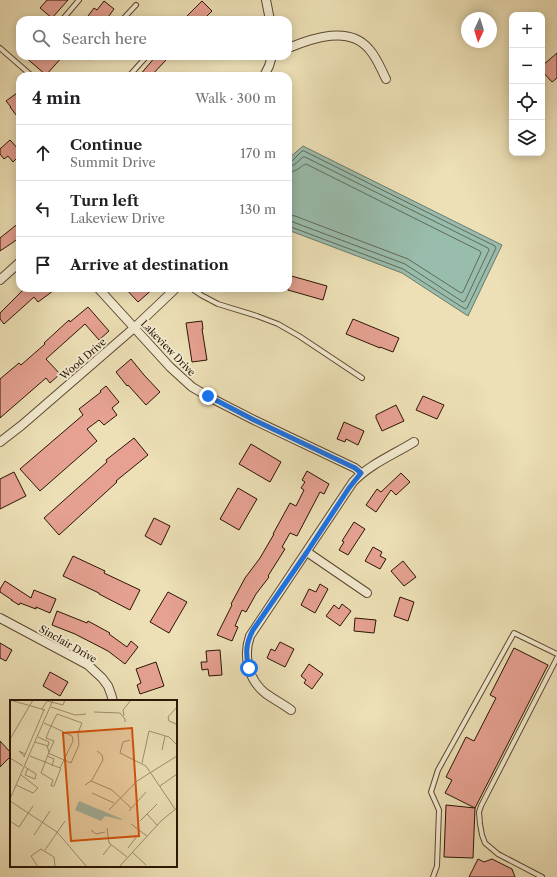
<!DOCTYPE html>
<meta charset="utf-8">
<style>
:root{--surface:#fff;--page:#f6f6f6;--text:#202124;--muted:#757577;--line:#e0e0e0}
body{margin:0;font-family:"Libre Caslon Text",serif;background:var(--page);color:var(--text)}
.controls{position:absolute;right:12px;top:12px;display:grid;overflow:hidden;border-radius:8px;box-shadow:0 2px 10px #0003}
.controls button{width:36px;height:36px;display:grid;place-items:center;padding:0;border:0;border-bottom:1px solid var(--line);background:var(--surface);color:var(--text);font:20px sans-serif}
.compass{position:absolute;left:461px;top:12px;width:36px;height:36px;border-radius:50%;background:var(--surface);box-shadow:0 2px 10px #0003;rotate:184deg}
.stop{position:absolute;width:12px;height:12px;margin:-9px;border:3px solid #1a73e8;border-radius:50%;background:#fff}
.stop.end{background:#1a73e8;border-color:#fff;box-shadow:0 1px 4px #0008}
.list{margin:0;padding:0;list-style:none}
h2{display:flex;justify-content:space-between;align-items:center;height:52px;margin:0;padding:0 16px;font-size:17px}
h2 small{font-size:13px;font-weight:400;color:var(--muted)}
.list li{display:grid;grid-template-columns:26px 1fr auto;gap:12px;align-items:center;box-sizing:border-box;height:56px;padding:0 16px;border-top:1px solid var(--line)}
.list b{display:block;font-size:15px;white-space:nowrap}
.list p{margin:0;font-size:13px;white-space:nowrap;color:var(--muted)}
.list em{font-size:13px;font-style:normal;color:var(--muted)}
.icon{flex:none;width:22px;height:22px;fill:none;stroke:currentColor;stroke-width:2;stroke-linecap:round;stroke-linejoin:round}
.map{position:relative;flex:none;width:557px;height:877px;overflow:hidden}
.search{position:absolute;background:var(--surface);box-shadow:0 2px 10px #0003;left:16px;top:16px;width:276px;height:44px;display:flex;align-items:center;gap:10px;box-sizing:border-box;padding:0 14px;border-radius:12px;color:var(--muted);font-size:15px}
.panel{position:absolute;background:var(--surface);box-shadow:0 2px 10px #0003;left:16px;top:72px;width:276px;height:220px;border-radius:12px}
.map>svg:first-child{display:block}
.water{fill:#99bdad;stroke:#6d796a}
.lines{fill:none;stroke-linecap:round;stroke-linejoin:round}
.shore{stroke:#626859;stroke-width:1}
.building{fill:#e6a192;stroke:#2b1405}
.service-casing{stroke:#5c4731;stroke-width:6}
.minor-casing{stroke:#5c4731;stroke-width:10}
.service{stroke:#f3ebd0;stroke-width:4}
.minor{stroke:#f3ebd0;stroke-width:8}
.route{stroke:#1a73e8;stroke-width:5}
.labels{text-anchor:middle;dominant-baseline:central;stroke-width:4;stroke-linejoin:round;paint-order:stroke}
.street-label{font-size:10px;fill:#2b1405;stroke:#f3ebd0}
.inset-road{fill:none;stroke:#9f8e6f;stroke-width:1}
.view{fill:#d5520b;fill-opacity:0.15;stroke:#d5520b;stroke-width:2}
.inset-edge{fill:none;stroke:#2b1405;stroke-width:2}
</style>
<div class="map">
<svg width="557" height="877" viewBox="0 0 557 877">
<rect width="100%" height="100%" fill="#ede0b6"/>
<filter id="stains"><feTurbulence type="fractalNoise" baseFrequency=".005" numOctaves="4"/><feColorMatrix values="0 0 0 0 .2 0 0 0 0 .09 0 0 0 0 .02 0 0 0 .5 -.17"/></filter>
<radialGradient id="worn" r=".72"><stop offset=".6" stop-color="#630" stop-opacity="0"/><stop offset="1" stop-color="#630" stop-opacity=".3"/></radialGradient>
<!-- water -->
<path class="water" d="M 303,146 L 502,245 L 468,316 L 402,273 L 288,230 L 288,159 Z"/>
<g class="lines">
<!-- shore -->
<path class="shore" d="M 288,161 L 292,161 L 302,151 L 304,151 L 495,246 L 496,248 L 467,308 L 465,309 L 403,269 L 291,227 L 288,226
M 288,166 L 294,165 L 303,157 L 305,157 L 488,248 L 489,250 L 465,301 L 463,302 L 405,264 L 293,222 L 288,221
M 288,172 C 297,172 299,167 306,164 L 480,251 L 481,253 L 463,292 L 461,293 L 408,259 L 295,216 L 288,215"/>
</g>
<!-- building -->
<path class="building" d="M 47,0 L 68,0 L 52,18 L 40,8 Z
M 104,1 L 114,9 L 106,20 L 85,20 L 94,8 L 97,10 Z
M 202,1 L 212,11 L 203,20 L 183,20 Z
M 557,53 L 557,78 L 552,82 L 542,71 L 542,66 Z
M 24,56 L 63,56 L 46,75 Z
M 156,56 L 162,56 L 166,60 L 151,76 L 139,76 Z
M 17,93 L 20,97 L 20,120 L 10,107 L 11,107 L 6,101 Z
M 10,140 L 20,151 L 20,155 L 13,162 L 8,156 L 4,159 L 0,154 L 0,149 Z
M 20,222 L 20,237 L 12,243 L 0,251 L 0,238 Z
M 288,275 L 327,286 L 323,300 L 288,290 Z
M 25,288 L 57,288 L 38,302 L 34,297 L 4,324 L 0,319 L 0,313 Z
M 125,288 L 154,288 L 138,302 Z
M 88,307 L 109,331 L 99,340 L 85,324 L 46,359 L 60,374 L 50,383 L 46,378 L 0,418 L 0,379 L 19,363 L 21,365 L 45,344 L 44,343 L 69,320 L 70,322 Z
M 353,319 L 399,338 L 393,352 L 380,347 L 380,348 L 346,334 Z
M 202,321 L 203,329 L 202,329 L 207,360 L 192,362 L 186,323 Z
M 131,359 L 144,375 L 160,392 L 146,405 L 128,385 L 127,386 L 116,372 Z
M 106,386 L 119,402 L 112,408 L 117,415 L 104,425 L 99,420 L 87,429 L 97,441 L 40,491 L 20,469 L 83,415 L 79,409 L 101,392 L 100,391 Z
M 423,396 L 444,405 L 437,419 L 416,410 Z
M 396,405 L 404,421 L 382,431 L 376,418 L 376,415 Z
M 344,422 L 364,431 L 358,445 L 346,439 L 345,442 L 337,439 Z
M 134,438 L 148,455 L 116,481 L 117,482 L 59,535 L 44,518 L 107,462 L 106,460 Z
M 251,444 L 281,462 L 270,482 L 239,464 Z
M 307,471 L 329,484 L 324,494 L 320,492 L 297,536 L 290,533 L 282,547 L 285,549 L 268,576 L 269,577 L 256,594 L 246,612 L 242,610 L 235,626 L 238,627 L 232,641 L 217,635 L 232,605 L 231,604 L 245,578 L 260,558 L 274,534 L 273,534 L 290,503 L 296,506 L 304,490 L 301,488 L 305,482 L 302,480 Z
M 14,472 L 26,496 L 0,509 L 0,479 Z
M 401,473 L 410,482 L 396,495 L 391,490 L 376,512 L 366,505 L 377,489 L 381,492 Z
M 238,488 L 257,499 L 239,530 L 220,519 Z
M 154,518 L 170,526 L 161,545 L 145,536 Z
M 354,522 L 365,529 L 348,555 L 339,550 L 344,542 L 342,541 Z
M 373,547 L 382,552 L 380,556 L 386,559 L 380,569 L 365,561 Z
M 73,556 L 105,571 L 104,573 L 140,590 L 130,610 L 99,594 L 99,593 L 63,576 Z
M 403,561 L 416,577 L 404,586 L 391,571 Z
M 5,581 L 31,598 L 34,590 L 56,599 L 50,613 L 36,607 L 36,609 L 20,603 L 19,605 L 11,600 L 12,600 L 0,592 L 0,589 Z
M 320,584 L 328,589 L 315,613 L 301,605 L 309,589 L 316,592 Z
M 168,592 L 187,602 L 169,633 L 150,622 Z
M 400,597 L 414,602 L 408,621 L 394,616 Z
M 342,604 L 351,611 L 340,626 L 326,616 L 334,605 L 339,609 Z
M 57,611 L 87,623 L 88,621 L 110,633 L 109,634 L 127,647 L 131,641 L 138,647 L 125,664 L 108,651 L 75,634 L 52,625 Z
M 355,618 L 376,620 L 374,633 L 354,631 Z
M 280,642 L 294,649 L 285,667 L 267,658 L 271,649 L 275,651 Z
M 0,643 L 12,650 L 6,661 L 0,658 Z
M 514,648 L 548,665 L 475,808 L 445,793 L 452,780 L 446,777 L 466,737 L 474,741 L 496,698 L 490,695 Z
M 220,650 L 222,675 L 209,676 L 208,669 L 202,670 L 201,662 L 207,662 L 206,651 Z
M 156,662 L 164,686 L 140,694 L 137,685 L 141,683 L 136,669 Z
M 309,664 L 323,674 L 312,689 L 304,683 L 306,680 L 301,676 Z
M 50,672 L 68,682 L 60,696 L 43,686 Z
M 0,741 L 11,753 L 11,756 L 0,767 Z
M 446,805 L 475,808 L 473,858 L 444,857 Z
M 478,859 L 484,862 L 492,859 L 512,869 L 515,877 L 469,877 Z"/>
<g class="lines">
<!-- service casing -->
<g class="service-casing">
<path id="service" d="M 62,20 L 79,0
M 122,20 L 136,5
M 0,48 L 32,76
M 89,57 L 90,56
M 129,76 L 147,56
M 191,288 L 201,295 L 218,304 L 257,316 L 278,324 L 299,336 L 362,378
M 433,877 L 437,866 L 439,810 L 431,792 L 438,770 L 514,633 L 557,654
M 542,877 L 498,854 L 485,843 L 482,835 L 480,824 L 479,812 L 481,806 L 557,658"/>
</g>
<!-- minor casing -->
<g class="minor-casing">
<path id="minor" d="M 266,0 L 270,20
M 288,48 C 313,38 349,25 369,49 C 377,58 381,69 386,79
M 264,76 L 269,66 L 272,56
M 0,280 L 20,262
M 98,288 L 170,367 L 192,387 L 209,397 L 254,420 L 355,468 L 361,473
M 0,442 L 22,425 L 134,328 L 176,288
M 307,552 L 367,593
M 0,618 L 88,665 L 102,678 L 108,686 L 111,694 L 113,701
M 291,710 C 283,704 273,699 265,693 C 248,679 243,656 250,636 L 353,482 C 370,464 393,455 414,442"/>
</g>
<!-- service -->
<use href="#service" class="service"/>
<!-- minor -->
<use href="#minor" class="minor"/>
</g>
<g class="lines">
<!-- route -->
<path class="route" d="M 208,396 L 254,420 L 355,468 L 361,473 L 349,488 L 307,552 L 253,630 C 246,643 245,654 249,668"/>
</g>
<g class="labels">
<!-- street labels -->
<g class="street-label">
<text transform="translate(168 348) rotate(46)">Lakeview Drive</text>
<text transform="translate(83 359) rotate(-41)">Wood Drive</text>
<text transform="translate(68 644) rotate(30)">Sinclair Drive</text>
</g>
</g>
<!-- overview -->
<g transform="translate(10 700)">
<rect width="167" height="167" fill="#ede0b6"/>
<path d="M 69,101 L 112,119 L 112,120 L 95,116 L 91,121 L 65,110 Z" fill="#99bdad"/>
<path class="inset-road" d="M 0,0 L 35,10M 41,7 L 65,15 L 76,14M 32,9 L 37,1 L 53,5 L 55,0M 84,12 L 110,13 L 115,19 L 115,22M 114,16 L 113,10 L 121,0M 34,23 L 41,26 L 47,14 L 72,23 L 68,33 L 69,45 L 61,63 L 38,53M 166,24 L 159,21 L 158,17 L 167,7M 0,39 L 23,0M 120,40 L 113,42 L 110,53 L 136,66 L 165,109M 25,42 L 38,46 L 39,42 L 28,37M 37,46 L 39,52 L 31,73 L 43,80 L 41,86 L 44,86 L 51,68M 152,50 L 155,36M 14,56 L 9,51 L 15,54M 20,56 L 50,68 L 63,41 L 62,36 L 41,26 L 36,38 L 44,41 L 39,52M 37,56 L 44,59 L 42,66M 14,57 L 34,10M 0,58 L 13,66M 132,63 L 139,31 L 159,37 L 167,45M 15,67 L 26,74 L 25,79 L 15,75 L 18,68M 81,81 L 102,90 L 121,108M 6,85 L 23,93 L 28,88 L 11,75M 75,85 L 82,80 L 93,60 L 92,55 L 87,51M 150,86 L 167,74M 82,93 L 104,103M 0,99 L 43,0M 0,101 L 47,132 L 77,167M 99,110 L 127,81 L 167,56M 119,111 L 136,92M 137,114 L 147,125M 0,121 L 9,127 L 23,106M 130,121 L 147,104M 121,124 L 137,136M 97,128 L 99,143 L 117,157M 81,130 L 86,134 L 95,132M 24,135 L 40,111M 118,148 L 127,136M 35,150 L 55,121M 122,152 L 136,165M 93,155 L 101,145M 28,167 L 21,156 L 31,149 L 44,157 L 45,167M 109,167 L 152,120 L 167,108"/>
<path class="view" d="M 122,28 L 129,136 L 61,141 L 53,33 Z"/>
<rect width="167" height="167" class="inset-edge"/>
</g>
<rect width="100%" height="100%" filter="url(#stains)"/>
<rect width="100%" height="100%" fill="url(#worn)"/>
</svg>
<div class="controls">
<button>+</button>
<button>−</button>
<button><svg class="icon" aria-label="locate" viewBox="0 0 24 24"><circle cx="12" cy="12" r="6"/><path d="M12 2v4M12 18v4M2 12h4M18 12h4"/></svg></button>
<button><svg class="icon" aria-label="layers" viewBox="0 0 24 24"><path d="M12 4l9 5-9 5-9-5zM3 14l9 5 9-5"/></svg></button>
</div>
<svg class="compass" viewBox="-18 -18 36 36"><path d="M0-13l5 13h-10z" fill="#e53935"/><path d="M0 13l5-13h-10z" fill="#757577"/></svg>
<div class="stop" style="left:249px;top:668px"></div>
<div class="stop end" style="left:208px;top:396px"></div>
<div class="search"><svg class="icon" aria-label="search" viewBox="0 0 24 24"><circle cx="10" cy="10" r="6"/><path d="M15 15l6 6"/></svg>Search here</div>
<section class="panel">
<h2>4 min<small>Walk · 300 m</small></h2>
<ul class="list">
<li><svg class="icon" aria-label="ahead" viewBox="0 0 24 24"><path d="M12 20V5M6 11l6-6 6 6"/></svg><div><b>Continue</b><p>Summit Drive</p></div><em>170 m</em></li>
<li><svg class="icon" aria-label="left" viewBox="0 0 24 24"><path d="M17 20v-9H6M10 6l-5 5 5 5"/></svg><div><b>Turn left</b><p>Lakeview Drive</p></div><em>130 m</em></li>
<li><svg class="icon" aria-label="arrive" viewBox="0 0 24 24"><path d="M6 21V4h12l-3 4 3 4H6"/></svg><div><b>Arrive at destination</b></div></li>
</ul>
</section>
</div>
